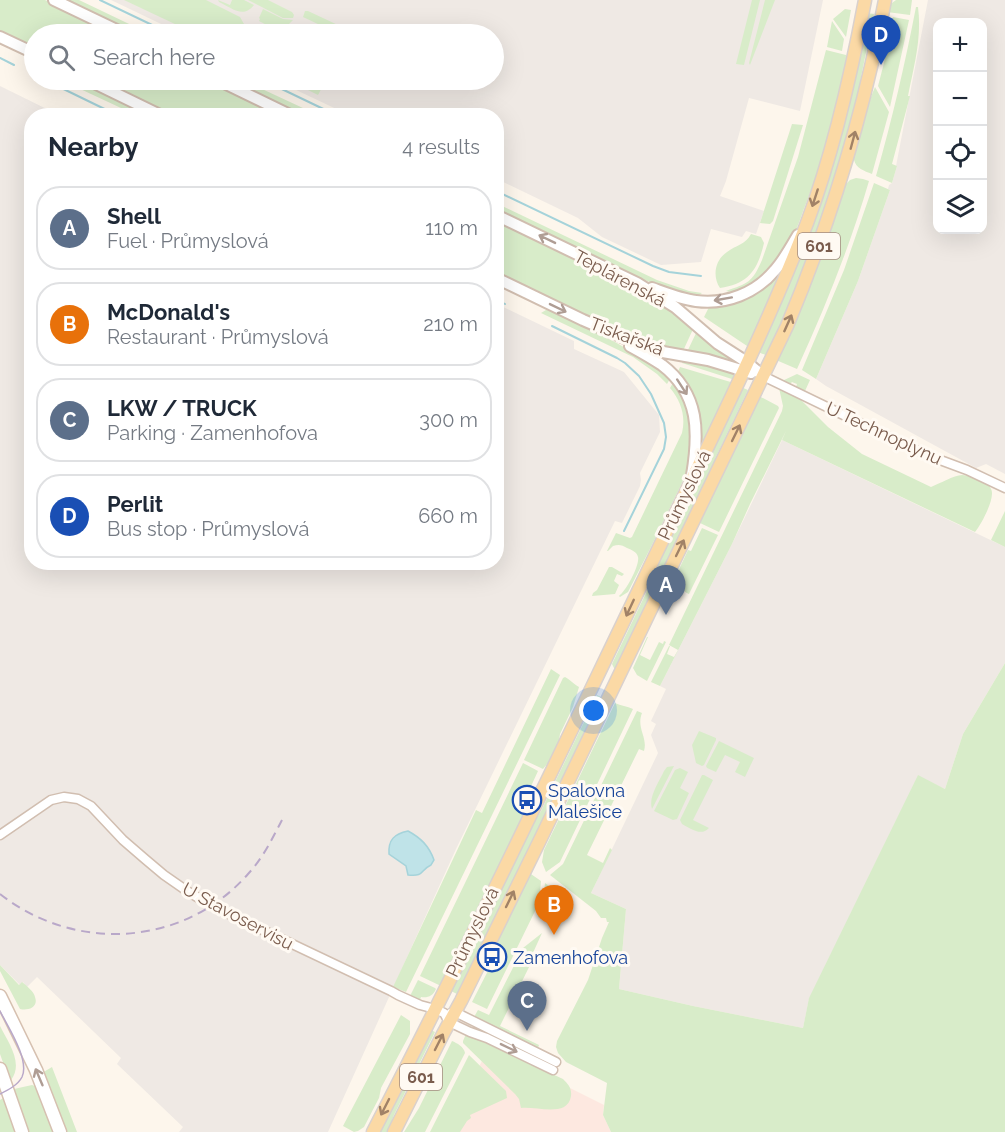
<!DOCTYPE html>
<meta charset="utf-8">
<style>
:root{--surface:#fff;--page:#f2f2f3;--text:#1f2937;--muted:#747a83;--line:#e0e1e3;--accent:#e76f51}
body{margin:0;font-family:Raleway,sans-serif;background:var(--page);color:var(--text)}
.controls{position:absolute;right:18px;top:18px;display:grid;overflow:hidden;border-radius:12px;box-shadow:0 6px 24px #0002}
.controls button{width:54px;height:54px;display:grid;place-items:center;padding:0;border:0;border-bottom:2px solid var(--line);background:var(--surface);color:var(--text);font:30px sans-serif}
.you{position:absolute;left:594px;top:711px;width:21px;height:21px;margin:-15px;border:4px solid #fff;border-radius:50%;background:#1a73e8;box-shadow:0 0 0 9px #1a73e833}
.badge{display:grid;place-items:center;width:39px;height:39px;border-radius:50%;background:var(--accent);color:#fff;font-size:20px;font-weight:700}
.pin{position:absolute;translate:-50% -50px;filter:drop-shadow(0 2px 3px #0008)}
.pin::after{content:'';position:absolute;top:32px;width:21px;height:18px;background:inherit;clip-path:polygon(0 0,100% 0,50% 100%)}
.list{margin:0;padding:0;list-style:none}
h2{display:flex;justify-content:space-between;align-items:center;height:78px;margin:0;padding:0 24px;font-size:26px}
h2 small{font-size:20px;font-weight:400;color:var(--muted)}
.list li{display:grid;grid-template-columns:39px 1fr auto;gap:18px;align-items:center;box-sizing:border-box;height:84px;margin:0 12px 12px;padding:0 12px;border:2px solid var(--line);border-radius:24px}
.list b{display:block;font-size:22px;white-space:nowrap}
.list p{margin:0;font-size:20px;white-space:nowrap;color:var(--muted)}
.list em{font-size:20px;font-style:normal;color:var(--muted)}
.icon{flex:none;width:33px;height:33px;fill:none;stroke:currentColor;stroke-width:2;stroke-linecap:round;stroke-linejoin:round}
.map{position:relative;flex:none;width:1005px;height:1132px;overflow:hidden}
.search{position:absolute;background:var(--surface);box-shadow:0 6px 24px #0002;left:24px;top:24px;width:480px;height:66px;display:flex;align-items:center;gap:15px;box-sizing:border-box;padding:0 21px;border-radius:33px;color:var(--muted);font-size:22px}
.panel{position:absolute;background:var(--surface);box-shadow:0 6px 24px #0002;left:24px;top:108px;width:480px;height:462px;border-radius:24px}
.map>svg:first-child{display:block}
.commercial{fill:#fde8e0}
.industrial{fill:#efe9e4;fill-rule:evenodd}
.green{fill:#d8ecc9}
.water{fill:#bfe3e8;stroke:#a5d3da;stroke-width:1.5}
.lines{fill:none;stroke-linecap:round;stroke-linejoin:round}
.stream{stroke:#a5d3da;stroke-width:2}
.minor-casing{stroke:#d1beb0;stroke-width:11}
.tertiary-casing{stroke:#d1beb0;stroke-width:14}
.secondary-casing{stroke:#d6c0b0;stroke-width:15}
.primary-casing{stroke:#dad1cd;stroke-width:15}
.minor{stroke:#fff;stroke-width:8}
.tertiary{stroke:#fff;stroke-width:10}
.secondary{stroke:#fff;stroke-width:12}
.primary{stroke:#fbd9a5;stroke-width:12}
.tram{stroke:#b9a8c9;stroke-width:1.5}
.rail{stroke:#b9a8c9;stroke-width:2;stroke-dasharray:9 6;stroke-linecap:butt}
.oneway{stroke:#a18267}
.oneway2{stroke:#af9d94}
.labels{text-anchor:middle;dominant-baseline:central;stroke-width:6;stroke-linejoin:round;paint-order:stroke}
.shield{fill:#fffaf3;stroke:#a28b7f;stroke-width:1.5}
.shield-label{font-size:16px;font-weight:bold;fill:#7a5c4d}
.street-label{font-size:18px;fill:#7a5c4d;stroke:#fffaf3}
.transit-label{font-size:18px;fill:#164399;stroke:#fffaf3;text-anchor:start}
</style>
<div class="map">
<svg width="1005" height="1132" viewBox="0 0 1005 1132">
<rect width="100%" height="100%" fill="#fdf6ec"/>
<!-- commercial -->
<path class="commercial" d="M 486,1052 L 562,1084 L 604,1105 L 603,1115 L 611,1132 L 449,1132 Z"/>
<!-- industrial -->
<path class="industrial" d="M 111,0 L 823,0 L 800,111 L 749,98 L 726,181 L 720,196 L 764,211 L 756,234 L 746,231 L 742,237 L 711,229 L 701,262 L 661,265 L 602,237 L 578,218 L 497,179 L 496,116 L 349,115 L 275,80 L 494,80 L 494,34 L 182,34 Z
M 928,0 L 1005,0 L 1005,474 L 986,464 L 976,468 L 826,386 L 816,379 L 858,281 L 890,190 L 888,189 L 889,185 L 892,183 L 897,166 L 896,166 ZM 938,22 L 982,22 L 982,230 L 938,230 Z
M 0,86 L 59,115 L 32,116 L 32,562 L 496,562 L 497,304 L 574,341 L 574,349 L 624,372 L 659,415 L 660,432 L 640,473 L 641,480 L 640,486 L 622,523 L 615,521 L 456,849 L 328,1132 L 179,1132 L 183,1127 L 117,1064 L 121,1058 L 37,977 L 27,987 L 23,982 L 20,985 L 0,965 Z
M 782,440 L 1005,547 L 1005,663 L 963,734 L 945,789 L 918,776 L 809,999 L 803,1028 L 693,1006 L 619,989 L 626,909 L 591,893 L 658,753 L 651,735 L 656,724 L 651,721 L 666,689 L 660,686 L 732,544 Z"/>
<!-- green -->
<path class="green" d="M 0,0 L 45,0 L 116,34 L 34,34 L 34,49 L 0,32 Z
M 64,0 L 79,0 L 150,34 L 135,34 Z
M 124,0 L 206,0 L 240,17 L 244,24 L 242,34 L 196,34 Z
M 218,0 L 230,5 L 232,0 L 244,0 L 254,5 C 243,19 232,8 219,2 Z
M 248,0 L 268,0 L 292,12 L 294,15 L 293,18 L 283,18 Z
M 752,0 L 760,0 L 744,65 L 736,64 Z
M 765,0 L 775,0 L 750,65 L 749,63 Z
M 896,0 L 912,0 L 910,15 L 887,12 L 888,6 Z
M 916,7 L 918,7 C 922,38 914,66 908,96 L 910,96 L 892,164 L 897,166 L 892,183 L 876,176 C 892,120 905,64 916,7 Z
M 263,9 L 283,19 L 293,20 L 284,29 L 278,31 L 259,21 L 260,19 L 259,18 Z
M 845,9 L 851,10 L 846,37 L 833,19 Z
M 305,11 L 308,11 L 355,33 L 355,34 L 339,34 L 303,17 Z
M 866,13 L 874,14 L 861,77 L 855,115 L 805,269 L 768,356 L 758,352 L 784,293 Z
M 893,17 L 909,20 L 890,107 L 878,86 L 884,63 Z
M 832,21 L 844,39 L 842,51 L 827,47 Z
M 826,50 L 846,55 C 846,78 839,101 833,123 C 825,149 817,175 807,201 C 802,213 799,225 793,236 C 783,257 753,297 726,291 C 748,283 752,283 762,260 L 798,157 Z
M 61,80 L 77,80 L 140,110 L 148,115 L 136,115 Z
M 97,80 L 209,80 L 283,115 L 171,115 Z
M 236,80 L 243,80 L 318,115 L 302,115 L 242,87 Z
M 288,80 L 326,80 L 318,95 Z
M 875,87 L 889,112 L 872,174 C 864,171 856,168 854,160 C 851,148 870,99 875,87 Z
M 792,124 L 803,125 L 773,221 L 770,224 L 760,223 Z
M 856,178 L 863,179 L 869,181 C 850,246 825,308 797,369 L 776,360 L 844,186 L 850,180 Z
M 874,183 L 890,190 L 858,281 L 816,379 L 802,370 L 844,270 Z
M 496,203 L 657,280 L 689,291 L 702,293 L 696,297 L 684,295 L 629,274 L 513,218 L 497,207 Z
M 496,219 L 615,277 L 661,303 L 694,327 L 683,351 L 654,345 L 598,323 L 497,273 Z
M 751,234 L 761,237 L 764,243 C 758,269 749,284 720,288 C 712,276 715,260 727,252 C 736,245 745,245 751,234 Z
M 779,271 L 781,271 L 750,348 L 704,317 L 710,305 Z
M 546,310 L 555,311 C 595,331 635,351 671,377 L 667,384 L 657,374 L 633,357 L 541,313 Z
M 697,331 L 741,363 L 742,366 L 687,352 Z
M 684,358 L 736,373 L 735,380 L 682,363 Z
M 680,367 L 734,383 L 700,448 L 677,374 Z
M 797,374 L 810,380 L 805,391 L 796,387 L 797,384 L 792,382 L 790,384 L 782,381 Z
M 674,381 L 681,392 L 692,424 L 689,464 L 682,483 L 651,547 L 628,592 L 620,597 L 619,596 C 626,591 640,565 638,557 C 637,552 632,550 627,548 C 622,545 619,544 613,546 L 608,551 L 607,551 L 616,533 L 630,538 L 632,537 L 682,433 C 686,416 681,401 670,388 Z
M 741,387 L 748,390 L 716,457 L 703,493 L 616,668 L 614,668 L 612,664 L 656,572 L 668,540 Z
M 779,388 L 801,400 L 828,427 L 862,454 L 931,487 C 939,484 954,475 962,475 C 968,475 975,478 980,480 C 984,482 989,484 991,489 C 996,497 981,525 975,532 L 782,440 L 786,431 L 750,504 L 732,544 L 660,686 L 651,682 L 669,646 L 670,646 L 667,654 L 674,657 L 678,650 L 669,645 L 782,411 L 783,406 Z
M 759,396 L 778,406 L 779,408 L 719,532 L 700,523 L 703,511 Z
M 1005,511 L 1005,547 L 991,540 Z
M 702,528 L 718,535 L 689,594 C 681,591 681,584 674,580 L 688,550 L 691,551 Z
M 609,567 L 612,567 L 624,574 L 622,576 L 617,574 L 614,581 L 619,585 L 615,594 L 592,596 L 593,593 L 597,590 Z
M 647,637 L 648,637 L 640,655 L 650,660 L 659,642 L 663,644 L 664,641 L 666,642 L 647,681 L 637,675 L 633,668 Z
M 1005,663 L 1005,1132 L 611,1132 L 603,1115 L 607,1083 L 566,1062 L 558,1053 L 556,1047 L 557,1041 L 588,980 L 602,938 L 609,922 L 607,922 L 606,918 L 601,918 L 596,911 L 550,875 L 563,864 L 637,711 L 642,713 C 636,728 648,737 644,751 L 639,749 L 587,855 L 603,863 L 610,848 L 612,850 L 591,893 L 626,909 L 619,989 L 693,1006 L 803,1028 L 809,998 L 918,775 L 945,789 L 963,734 Z
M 551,669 L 560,675 L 406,992 L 393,987 L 476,810 L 482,813 Z
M 565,677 C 571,680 573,684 579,687 L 573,707 L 560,734 L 558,746 L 553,757 L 543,769 L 524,760 L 563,678 Z
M 597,695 L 603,698 L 459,995 L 451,991 L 476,941 L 519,847 L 541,811 Z
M 615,703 C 621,706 627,706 633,709 L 560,862 L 546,872 L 542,862 L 544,850 Z
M 699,731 L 716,738 L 716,740 L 704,765 L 702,766 L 696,763 L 692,745 Z
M 719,741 L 754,758 L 745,777 L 735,772 L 740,762 L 725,755 L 716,772 L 707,768 L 706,766 Z
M 523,763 L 538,771 L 527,795 L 525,794 L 522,800 L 523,802 L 523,804 L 525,805 L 524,817 L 441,986 L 420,976 Z
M 674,766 L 652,809 C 648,797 659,782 664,771 L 667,767 Z
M 680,768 L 688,772 L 680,788 L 689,793 L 677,819 L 673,820 L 654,811 L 675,770 Z
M 702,775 L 704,775 L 713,780 L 693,820 L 709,828 C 701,837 690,828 682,824 L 680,820 Z
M 528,872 L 541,881 L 539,903 L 487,1009 L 472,1002 L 492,963 L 494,964 L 498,956 L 493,953 L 497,937 Z
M 545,883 L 565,897 L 566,903 L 560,900 L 549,922 L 538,917 L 543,905 Z
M 542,933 L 532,955 L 533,959 L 500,1026 L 539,1045 L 538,1048 L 474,1017 L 478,1010 L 489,1015 L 523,948 Z
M 0,965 L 19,985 L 22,982 C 27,986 34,992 35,997 C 39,1008 27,1011 20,1009 L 0,971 Z
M 418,980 L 435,988 L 436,989 C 433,996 428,998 421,997 L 420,1000 L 410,996 Z
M 401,1015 L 410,1021 L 410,1034 L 381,1088 L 379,1098 L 364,1127 L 358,1131 L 354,1132 L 343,1126 Z
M 0,1026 C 8,1042 24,1063 11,1080 L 7,1068 L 5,1068 L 0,1054 Z
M 429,1029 L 435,1032 L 394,1115 L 388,1132 L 377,1132 Z
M 466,1034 L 563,1079 C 568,1084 572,1088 571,1096 C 568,1118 536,1106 521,1108 L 519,1099 L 515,1094 L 463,1043 L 463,1041 Z
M 452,1041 C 457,1043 464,1047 465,1053 L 425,1132 L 404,1132 L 419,1108 Z
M 469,1055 L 506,1091 L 507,1098 L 470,1115 L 471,1118 L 467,1121 L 460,1132 L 430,1132 Z
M 52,1067 L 77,1132 L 65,1132 L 42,1073 Z
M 32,1085 L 38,1087 L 55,1132 L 27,1132 L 13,1092 L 15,1091 L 14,1089 Z
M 5,1097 L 18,1132 L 0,1132 L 0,1100 Z"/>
<!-- water -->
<path class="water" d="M 408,831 C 421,838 429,846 434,860 L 431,865 C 420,870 425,877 408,875 L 406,866 L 389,854 C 388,840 394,834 408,831 Z"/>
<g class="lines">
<!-- stream -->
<path class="stream" d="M 100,0 L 171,34
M 0,58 L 14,65
M 263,80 L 338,116
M 47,81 L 119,116
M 335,86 L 343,89 L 351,80
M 496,191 L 653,266 L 669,272 L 701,276
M 496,299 L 505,304
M 552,326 L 617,358 L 625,363 L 639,376 L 651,394 L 664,423 L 666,437 L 664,449 L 624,531"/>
<!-- minor casing -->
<g class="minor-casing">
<path id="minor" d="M 763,376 L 924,454 L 967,470 L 1005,488
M 0,835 L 51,800 L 64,797 L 78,799 L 91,806 L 123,840 L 145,859 L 164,875 L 187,891 L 212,906 L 391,991 L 398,995 L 420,1005 L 435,1009 L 444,1013 L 449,1022 L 470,1032 L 487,1038 L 553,1070
M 451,1013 L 455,1012 L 556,1062"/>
</g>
<!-- tertiary casing -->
<g class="tertiary-casing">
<path id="tertiary" d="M 54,0 L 125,34
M 0,37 L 34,53
M 88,80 L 162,116
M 218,80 L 292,116
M 496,215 L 637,283 L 675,307 L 717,343 L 745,361 L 763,376
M 496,278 L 583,320 L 641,345 L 663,352 L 708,360 L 751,373
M 652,288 C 666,293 681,299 696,301 C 726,305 756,293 775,270 C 784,260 791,247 798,235
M 630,346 C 641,352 652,358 662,365 C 700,394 699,433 692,475"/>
</g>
<!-- secondary casing -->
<g class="secondary-casing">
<path id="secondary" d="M 0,996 L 36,1070 L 60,1132
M 0,1069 L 22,1132"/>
</g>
<!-- primary casing -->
<g class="primary-casing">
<path id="primary" d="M 373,1132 C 467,950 555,764 644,579 C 700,461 760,345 807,223 C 834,151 851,75 865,0
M 394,1132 L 443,1034 L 461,1001 L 540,840 L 787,326 C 831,221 864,112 885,0"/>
</g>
<!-- minor -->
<use href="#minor" class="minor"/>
<!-- tertiary -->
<use href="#tertiary" class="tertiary"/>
<!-- secondary -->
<use href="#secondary" class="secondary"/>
<!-- primary -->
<use href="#primary" class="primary"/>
<!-- tram -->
<path class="tram" d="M 0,1011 C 8,1027 30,1060 22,1077 C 18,1085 8,1090 0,1094"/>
<!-- rail -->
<path class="rail" d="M 0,894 C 75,953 184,947 248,874 C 263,858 272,839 282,820"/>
</g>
<!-- one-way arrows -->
<defs><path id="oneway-shaft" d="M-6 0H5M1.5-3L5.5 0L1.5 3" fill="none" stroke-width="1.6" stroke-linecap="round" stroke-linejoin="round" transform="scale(1.5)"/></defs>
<g class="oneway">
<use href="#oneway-shaft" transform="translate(853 140) rotate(-75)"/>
<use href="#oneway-shaft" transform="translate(815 198) rotate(108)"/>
<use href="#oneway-shaft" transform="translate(788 323) rotate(-66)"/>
<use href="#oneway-shaft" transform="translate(736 433) rotate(-64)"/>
<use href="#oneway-shaft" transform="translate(680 548) rotate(-64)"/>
<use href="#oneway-shaft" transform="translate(630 608) rotate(115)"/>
<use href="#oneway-shaft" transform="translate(510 899) rotate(-64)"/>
<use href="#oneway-shaft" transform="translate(439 1042) rotate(-63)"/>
<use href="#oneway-shaft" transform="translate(385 1107) rotate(117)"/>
</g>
<g class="oneway2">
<use href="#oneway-shaft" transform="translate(547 239) rotate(-154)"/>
<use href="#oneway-shaft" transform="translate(723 299) rotate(170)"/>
<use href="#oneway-shaft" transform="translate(558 308) rotate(26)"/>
<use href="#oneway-shaft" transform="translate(682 387) rotate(57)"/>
<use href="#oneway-shaft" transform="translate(509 1048) rotate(26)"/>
<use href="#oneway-shaft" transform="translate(39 1077) rotate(-113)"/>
</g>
<!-- icons -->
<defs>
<g id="bus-ring" transform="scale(1.5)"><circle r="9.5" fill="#fffaf3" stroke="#1a4fb4" stroke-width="1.5"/><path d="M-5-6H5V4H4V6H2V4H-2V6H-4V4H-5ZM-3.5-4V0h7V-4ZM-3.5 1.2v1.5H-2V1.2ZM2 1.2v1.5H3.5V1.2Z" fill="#1a4fb4"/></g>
</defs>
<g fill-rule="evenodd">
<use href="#bus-ring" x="527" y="800"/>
<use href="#bus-ring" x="492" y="957"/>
</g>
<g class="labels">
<!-- shield labels -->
<g class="shield">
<rect x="798" y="233" width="42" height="26" rx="4.5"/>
<rect x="400" y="1064" width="42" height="26" rx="4.5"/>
</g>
<g class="shield-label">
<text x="819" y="246">601</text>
<text x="421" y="1077">601</text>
</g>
<!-- street labels -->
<g class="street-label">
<text transform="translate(620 278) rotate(28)">Teplárenská</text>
<text transform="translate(627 336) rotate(21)">Tiskařská</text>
<text transform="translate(884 433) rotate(25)">U Technoplynu</text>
<text transform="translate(684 495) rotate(-64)">Průmyslová</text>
<text transform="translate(238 916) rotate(28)">U Stavoservisu</text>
<text transform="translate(472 932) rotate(-64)">Průmyslová</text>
</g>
<!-- transit labels -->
<g class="transit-label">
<text x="548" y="790">Spalovna<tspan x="548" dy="21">Malešice</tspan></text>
<text x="513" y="957">Zamenhofova</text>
</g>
</g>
</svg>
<div class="controls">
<button>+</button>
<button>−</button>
<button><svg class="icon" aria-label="locate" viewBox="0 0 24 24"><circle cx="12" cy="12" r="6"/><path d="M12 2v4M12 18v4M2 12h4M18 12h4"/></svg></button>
<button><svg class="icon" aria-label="layers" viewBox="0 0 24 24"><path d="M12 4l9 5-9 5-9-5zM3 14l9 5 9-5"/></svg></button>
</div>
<div class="you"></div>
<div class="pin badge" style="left:666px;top:615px;background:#5c6f8a">A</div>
<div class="pin badge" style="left:554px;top:935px;background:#e8710a">B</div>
<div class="pin badge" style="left:527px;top:1031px;background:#5c6f8a">C</div>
<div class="pin badge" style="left:881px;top:65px;background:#1a4fb4">D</div>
<div class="search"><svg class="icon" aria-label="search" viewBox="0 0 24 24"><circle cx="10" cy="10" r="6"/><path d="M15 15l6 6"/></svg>Search here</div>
<section class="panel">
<h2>Nearby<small>4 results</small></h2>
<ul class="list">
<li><span class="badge" style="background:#5c6f8a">A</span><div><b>Shell</b><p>Fuel · Průmyslová</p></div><em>110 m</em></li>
<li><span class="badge" style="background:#e8710a">B</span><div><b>McDonald's</b><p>Restaurant · Průmyslová</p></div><em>210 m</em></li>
<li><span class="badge" style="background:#5c6f8a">C</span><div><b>LKW / TRUCK</b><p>Parking · Zamenhofova</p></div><em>300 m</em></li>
<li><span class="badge" style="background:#1a4fb4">D</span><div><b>Perlit</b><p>Bus stop · Průmyslová</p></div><em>660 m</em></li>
</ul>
</section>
</div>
